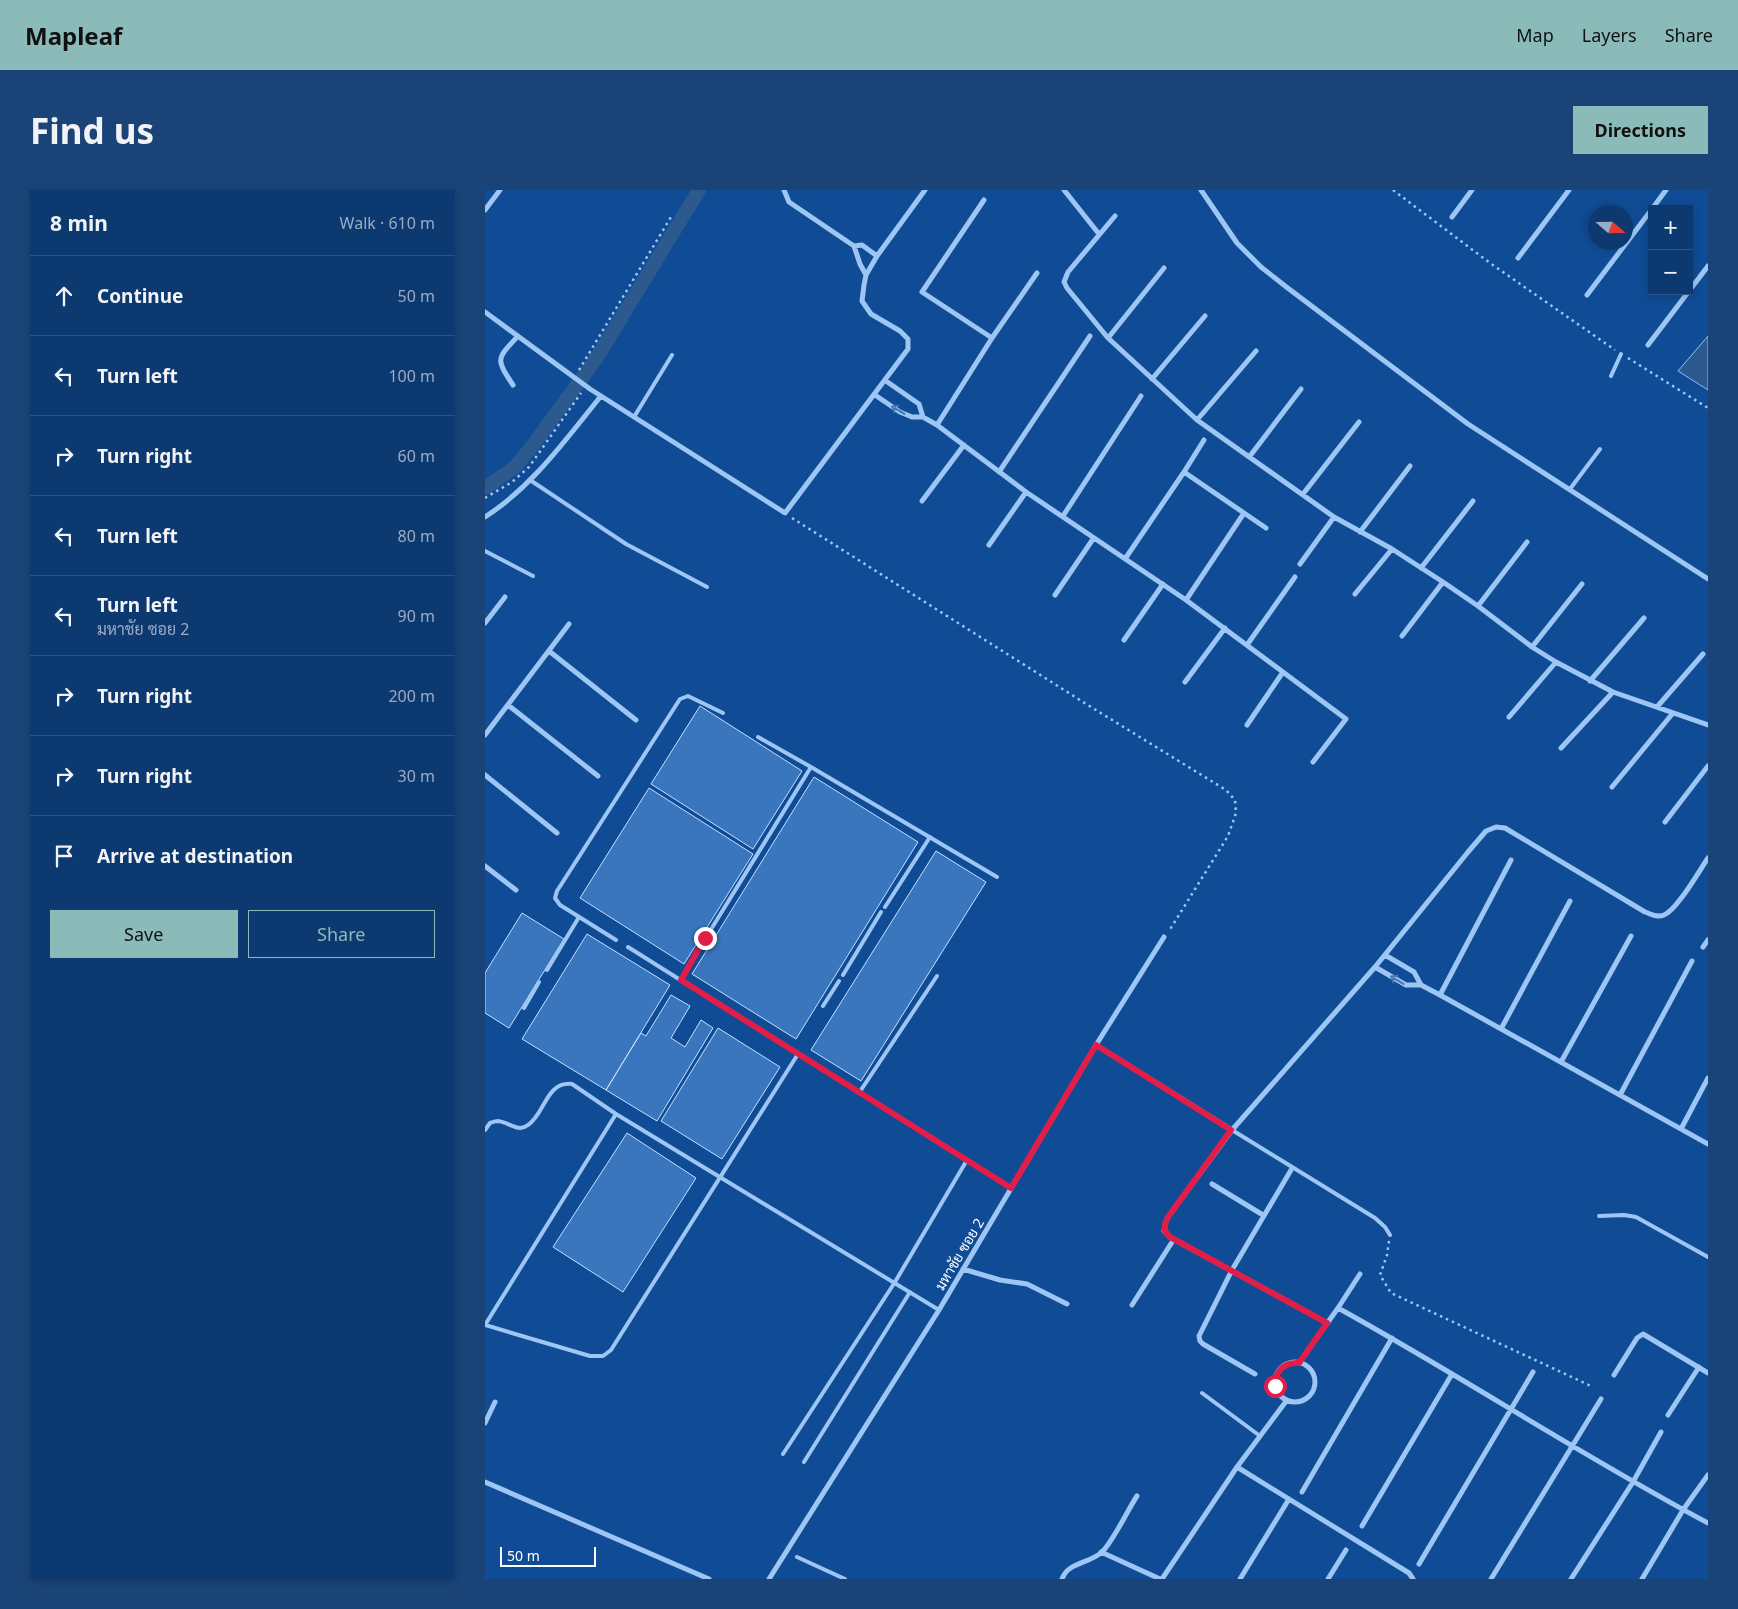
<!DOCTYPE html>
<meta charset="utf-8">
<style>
:root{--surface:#0c3970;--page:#1a4478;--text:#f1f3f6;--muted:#9aacc3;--line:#2c5383;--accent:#8bbbb9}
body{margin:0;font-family:"Noto Sans",Sarabun,sans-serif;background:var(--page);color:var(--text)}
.controls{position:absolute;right:15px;top:15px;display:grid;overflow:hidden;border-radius:0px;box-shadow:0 2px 8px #0003}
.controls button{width:45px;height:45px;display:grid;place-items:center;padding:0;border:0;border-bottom:1px solid var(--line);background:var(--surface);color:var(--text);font:25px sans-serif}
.compass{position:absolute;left:1103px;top:15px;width:45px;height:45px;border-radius:50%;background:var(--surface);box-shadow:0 2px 8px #0003;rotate:110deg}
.scale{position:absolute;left:15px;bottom:12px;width:96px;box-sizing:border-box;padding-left:5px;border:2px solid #fff;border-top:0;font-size:14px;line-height:18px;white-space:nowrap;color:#fff;-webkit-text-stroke:4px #104c95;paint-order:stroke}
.stop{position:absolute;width:15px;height:15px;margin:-11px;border:4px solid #e11d48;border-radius:50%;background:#fff}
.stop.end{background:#e11d48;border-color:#fff;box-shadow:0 1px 5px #0008}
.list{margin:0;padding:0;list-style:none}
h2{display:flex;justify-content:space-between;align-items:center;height:65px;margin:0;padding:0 20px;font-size:21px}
h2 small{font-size:16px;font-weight:400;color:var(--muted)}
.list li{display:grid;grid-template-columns:32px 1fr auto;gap:15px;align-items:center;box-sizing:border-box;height:80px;padding:0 20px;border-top:1px solid var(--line)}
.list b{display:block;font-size:19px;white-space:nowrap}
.list p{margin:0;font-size:16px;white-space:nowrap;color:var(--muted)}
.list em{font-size:16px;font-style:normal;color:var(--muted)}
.actions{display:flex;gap:10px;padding:15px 20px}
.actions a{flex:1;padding:11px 0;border:1px solid var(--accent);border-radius:0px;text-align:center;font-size:18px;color:var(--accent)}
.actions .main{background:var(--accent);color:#111}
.icon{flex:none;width:28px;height:28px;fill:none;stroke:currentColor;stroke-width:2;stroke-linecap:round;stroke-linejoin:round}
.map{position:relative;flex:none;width:1223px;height:1389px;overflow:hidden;border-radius:0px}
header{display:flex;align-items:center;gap:30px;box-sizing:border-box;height:70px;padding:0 25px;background:var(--accent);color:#111}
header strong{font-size:24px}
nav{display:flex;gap:28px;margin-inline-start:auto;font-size:18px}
.intro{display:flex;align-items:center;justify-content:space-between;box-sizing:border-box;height:120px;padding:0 30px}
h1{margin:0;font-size:35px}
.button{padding:12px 22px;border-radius:0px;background:var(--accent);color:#111;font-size:18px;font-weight:700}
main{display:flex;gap:30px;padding:0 30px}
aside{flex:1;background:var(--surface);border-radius:0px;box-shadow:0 2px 8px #0003}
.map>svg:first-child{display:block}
.water{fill:#2c598e;stroke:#8fc1f7}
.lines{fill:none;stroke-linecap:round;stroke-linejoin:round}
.canal{stroke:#2c598e;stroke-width:14}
.building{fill:#3976bd;stroke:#c6e0fe}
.path{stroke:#9ec6f4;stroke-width:2.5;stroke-dasharray:2.5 4;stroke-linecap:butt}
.service{stroke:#9ec6f4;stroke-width:4}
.minor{stroke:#9ec6f4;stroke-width:5}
.oneway{stroke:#4277b6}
.route{stroke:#e11d48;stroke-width:6}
.labels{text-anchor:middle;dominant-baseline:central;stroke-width:4.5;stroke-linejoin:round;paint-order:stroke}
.street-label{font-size:14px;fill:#fff;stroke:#104c95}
</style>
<header>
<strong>Mapleaf</strong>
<nav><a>Map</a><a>Layers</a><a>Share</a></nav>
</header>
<div class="intro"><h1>Find us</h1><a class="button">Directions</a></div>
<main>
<aside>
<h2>8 min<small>Walk · 610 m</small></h2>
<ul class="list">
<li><svg class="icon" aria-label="ahead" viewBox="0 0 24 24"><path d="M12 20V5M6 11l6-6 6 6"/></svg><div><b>Continue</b></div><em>50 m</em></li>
<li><svg class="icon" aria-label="left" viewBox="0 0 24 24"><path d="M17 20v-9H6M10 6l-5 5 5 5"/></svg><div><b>Turn left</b></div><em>100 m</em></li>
<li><svg class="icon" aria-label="right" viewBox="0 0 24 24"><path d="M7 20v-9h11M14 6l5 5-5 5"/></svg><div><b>Turn right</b></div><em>60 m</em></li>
<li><svg class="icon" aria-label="left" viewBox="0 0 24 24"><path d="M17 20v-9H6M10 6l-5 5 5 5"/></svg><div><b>Turn left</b></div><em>80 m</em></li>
<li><svg class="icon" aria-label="left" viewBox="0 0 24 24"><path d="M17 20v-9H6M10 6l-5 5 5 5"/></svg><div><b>Turn left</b><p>มหาชัย ซอย 2</p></div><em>90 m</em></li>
<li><svg class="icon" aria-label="right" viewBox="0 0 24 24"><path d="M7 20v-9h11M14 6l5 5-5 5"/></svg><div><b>Turn right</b></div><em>200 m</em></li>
<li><svg class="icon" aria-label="right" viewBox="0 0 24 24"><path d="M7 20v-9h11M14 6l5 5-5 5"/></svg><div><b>Turn right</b></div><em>30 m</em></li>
<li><svg class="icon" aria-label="arrive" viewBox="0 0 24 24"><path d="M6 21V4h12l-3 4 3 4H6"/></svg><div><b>Arrive at destination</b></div></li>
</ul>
<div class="actions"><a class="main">Save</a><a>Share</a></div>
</aside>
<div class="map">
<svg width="1223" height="1389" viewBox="0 0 1223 1389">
<rect width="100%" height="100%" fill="#104c95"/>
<!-- water -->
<path class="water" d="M 1223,146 L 1223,200 L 1193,181 Z"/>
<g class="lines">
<!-- canal -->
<path class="canal" d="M 0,298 L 30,277 L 48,255 L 111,169 L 214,0"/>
</g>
<!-- building -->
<path class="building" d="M 215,516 L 317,581 L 268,659 L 166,594 Z
M 329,587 L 433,652 L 311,849 L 207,784 Z
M 164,598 L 268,664 L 199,774 L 95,708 Z
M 451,661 L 501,692 L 376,891 L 326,860 Z
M 37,723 L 79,749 L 24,838 L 0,823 L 0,783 Z
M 102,744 L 185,795 L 121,900 L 37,849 Z
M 186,805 L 205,816 L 186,848 L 200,857 L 216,830 L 228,838 L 172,931 L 121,900 L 156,843 L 161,846 Z
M 233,838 L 295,877 L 237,969 L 176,931 Z
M 142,943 L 211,988 L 138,1102 L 68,1057 Z"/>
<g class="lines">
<!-- path -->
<path class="path" d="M 908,0 L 1005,73 L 1130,160
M 1143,168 L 1223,218
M 94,180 L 186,27
M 0,308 L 27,292 L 44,277 L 96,203
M 307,328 L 606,517 L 741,600 L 750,610 L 751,623 L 743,646 L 684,741
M 904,1051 L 902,1065 L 895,1085 L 906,1103 L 1108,1197"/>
<!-- service -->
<path class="service" d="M 1126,186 L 1136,164
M 149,227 L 187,165
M 45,290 L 141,354 L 222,397
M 1085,299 L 1115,259
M 0,361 L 48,386
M 273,547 L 326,577
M 400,717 L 445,647
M 225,741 L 326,577 L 512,687
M 131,750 L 75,715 L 70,708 L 72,701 L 195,509 L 203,506 L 238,523
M 143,757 L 526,998
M 62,780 L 94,727
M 358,785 L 396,722
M 196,790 L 220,748
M 338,816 L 354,791
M 39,818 L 54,792
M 374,903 L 452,786
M 0,940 L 5,933 C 8,932 10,931 13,931 C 24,932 33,943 43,935 C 60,924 61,891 87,894 L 131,924 L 454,1120
M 747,940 L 890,1028 L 900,1037 L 905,1045
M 1114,1026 L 1139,1025 L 1151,1027 L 1223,1067
M 0,1135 L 105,1166 L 118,1166 L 126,1160 L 313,864
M 0,1135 L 131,924
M 717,1203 L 775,1246
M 298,1264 L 410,1092 L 482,970
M 319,1272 L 425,1102
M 312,1367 L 360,1389"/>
<!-- minor -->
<path class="minor" d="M 299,0 L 304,12 L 369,56 L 375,74 L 381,85
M 579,0 L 614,44
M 716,0 L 752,53 L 776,77 L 804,99 L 983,234 L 1223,389
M 499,10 L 437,102 L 507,148 L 452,235 L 541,302 L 701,410 L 861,529 L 828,572
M 1167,19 L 1181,0
M 0,20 L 15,0
M 630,26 L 583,82 L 579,92 L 582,98 L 623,148 L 712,230 L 849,327 L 907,359 L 958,392 L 993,416 L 1047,457 L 1071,472 L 1128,502 L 1223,535
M 967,27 L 987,0
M 369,56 L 377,55 L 392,66
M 1033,68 L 1084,0
M 1204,101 L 1223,76
M 1102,105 L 1167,19
M 0,122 L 105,199 L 300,323 L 423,159 L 423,149 L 415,141 L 386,124 L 377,111 L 379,95 L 381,85 L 392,66 L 440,0
M 507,148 L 552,83
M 623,148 L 679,78
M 1163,155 L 1204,101
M 667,189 L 720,126
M 401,191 L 434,214 L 438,227
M 28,195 C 10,168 12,169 33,146
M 390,205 L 415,222 L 427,227 L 438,227 L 452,235
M 712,230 L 771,161
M 765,266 L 816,199
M 514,282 L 605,146
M 699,282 L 719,250
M 818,304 L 874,232
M 437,311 L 479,255
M 759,323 L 781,338
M 578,326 L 656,206
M 0,327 C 48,296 81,249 116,206
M 875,342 L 925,276
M 504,355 L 541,302
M 640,369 L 699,282 L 759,323 L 701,410
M 815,374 L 849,327
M 936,378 L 988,311
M 870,404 L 907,359
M 570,405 L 608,349
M 993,416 L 1042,352
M 0,433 L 20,407
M 917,446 L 958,392
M 639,450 L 678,394
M 762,455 L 810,387
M 1047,457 L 1097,394
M 64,461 L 151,530
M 1105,491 L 1159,428
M 700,492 L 740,438
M 23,515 L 113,586
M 1172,517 L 1218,464
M 1024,527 L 1071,472
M 762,535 L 798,482
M 0,545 L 84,434
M 1076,558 L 1128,502
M 0,585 L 72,643
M 1127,597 L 1188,523
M 1180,632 L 1223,576
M 0,676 L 31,700
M 1218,757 L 1223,750
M 900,765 L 929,782 L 936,795
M 890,777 L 921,795 L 936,795 L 955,805 L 1223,954
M 955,805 L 1026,670
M 1016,839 L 1085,711
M 611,855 L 747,940
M 1076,872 L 1146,746
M 1135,905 L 1207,771
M 1196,939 L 1223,888
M 727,994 L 778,1025
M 478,1079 L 515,1090 L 542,1094 L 582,1114
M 647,1115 L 689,1049
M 853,1118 L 875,1084
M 842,1133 L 685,1047 L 679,1041 L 680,1034 L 683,1027 L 747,940 L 890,777 L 983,662 L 1001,641 L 1011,637 L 1020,638 L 1160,722 C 1166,724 1172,728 1179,725 C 1192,720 1214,681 1223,668
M790 1192a20 20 0 1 1 40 0a20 20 0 1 1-40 0Z
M 814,1173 L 853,1118 C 978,1187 1097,1266 1223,1333
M 770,1184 L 718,1154 L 715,1151 L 714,1146 L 747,1080 L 806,980
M 1129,1185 L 1152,1148 L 1158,1144 L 1223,1183
M 1183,1225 L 1214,1177
M 0,1233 L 10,1212
M 752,1277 L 924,1383 L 928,1389
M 0,1292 L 224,1389
M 817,1302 L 907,1148
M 877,1336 L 967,1184
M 616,1362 L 675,1389
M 934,1374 L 1048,1182
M 284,1389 L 454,1120 L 611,855 L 679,747
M 577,1389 C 583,1372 604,1374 617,1362 C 629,1350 642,1321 652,1306
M 677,1389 L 752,1277 L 802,1210
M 755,1389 L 804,1309
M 843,1389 L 861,1360
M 1006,1389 L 1116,1209
M 1086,1389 L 1148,1292 L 1176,1242
M 1157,1389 L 1198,1320 L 1223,1285"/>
</g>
<!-- one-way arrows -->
<defs><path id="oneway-shaft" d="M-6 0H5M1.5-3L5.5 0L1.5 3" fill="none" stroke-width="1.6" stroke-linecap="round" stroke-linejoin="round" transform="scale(1.25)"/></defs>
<g class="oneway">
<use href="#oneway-shaft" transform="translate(413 220) rotate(-149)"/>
<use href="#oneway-shaft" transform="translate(912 790) rotate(-149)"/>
</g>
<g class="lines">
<!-- route -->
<path class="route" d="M 220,748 L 196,790 L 526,998 L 611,855 L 746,940 L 683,1027 L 680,1034 L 680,1041 L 685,1047 L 842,1133 L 814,1173 C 799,1172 790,1181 790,1196"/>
</g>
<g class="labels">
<!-- street labels -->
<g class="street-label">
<text transform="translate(474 1064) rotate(-59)">มหาชัย ซอย 2</text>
</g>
</g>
</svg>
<div class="controls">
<button>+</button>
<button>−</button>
</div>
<svg class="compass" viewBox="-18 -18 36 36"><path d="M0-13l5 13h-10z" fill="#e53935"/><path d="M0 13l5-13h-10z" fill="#9aacc3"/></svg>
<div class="scale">50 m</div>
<div class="stop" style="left:790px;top:1196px"></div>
<div class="stop end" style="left:220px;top:748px"></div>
</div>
</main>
